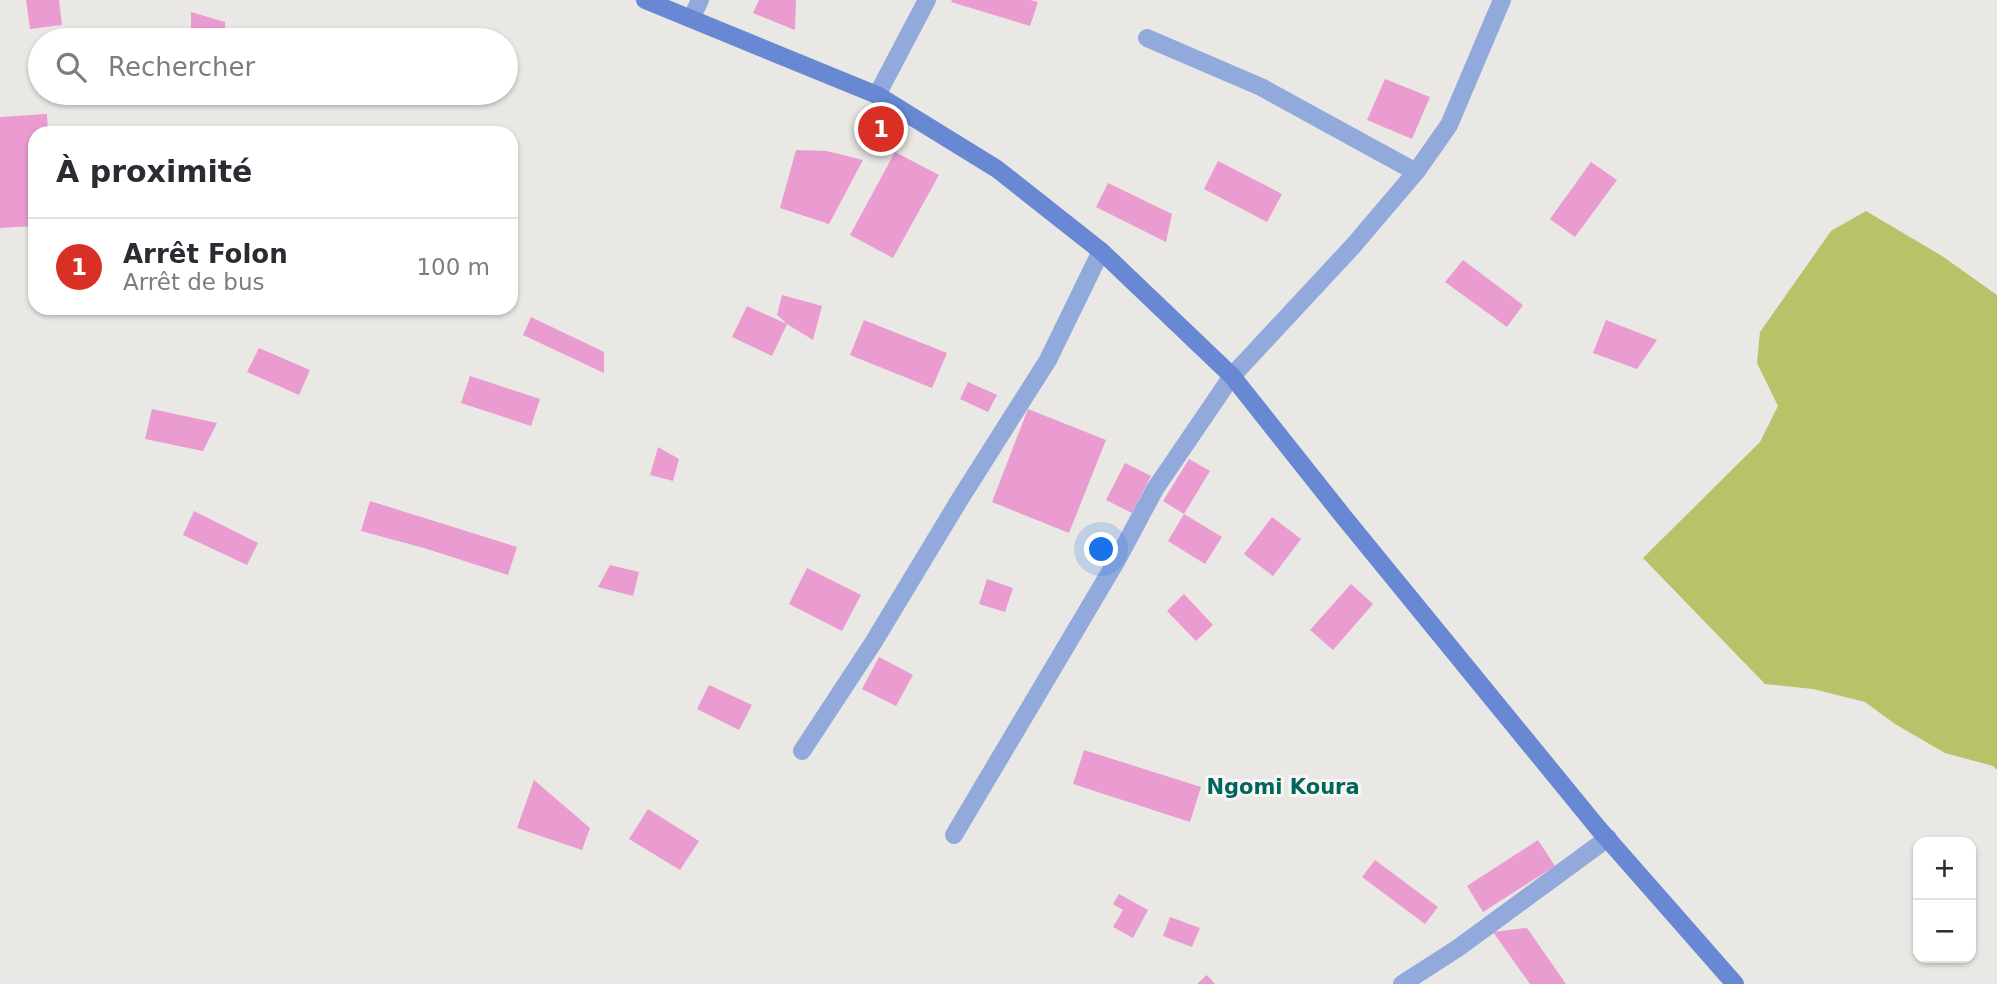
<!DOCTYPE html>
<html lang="fr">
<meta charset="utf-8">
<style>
:root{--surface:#fff;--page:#f2f2f3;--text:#2b2b33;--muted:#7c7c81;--line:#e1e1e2;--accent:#d93025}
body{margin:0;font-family:"DejaVu Sans",sans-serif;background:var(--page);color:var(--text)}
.controls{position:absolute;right:21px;bottom:21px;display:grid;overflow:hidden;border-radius:14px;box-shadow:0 2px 5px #0004}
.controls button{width:63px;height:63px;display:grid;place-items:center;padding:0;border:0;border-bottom:2px solid var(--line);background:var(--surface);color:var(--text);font:35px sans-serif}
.you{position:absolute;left:1102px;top:550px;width:24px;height:24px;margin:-18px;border:5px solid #fff;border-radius:50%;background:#1a73e8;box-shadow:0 0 0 10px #1a73e833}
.badge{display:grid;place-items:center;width:46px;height:46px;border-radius:50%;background:var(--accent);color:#fff;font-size:23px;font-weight:700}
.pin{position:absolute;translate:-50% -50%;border:4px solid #fff;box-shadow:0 2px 7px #0006}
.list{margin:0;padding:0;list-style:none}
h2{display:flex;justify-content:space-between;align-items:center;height:91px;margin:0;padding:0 28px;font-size:30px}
h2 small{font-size:23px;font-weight:400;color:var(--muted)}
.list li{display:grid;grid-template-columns:46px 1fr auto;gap:21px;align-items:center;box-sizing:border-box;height:98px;padding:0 28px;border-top:2px solid var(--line)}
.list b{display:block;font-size:26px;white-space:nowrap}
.list p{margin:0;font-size:23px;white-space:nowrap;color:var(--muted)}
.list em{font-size:23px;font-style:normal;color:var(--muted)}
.icon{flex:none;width:38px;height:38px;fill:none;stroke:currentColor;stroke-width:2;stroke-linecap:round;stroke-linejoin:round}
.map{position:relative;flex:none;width:1997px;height:984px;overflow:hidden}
.search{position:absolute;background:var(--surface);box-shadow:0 2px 5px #0004;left:28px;top:28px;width:490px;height:77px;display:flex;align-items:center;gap:18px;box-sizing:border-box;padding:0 24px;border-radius:38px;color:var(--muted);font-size:26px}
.panel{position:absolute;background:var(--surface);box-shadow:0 2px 5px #0004;left:28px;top:126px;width:490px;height:189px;border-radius:21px}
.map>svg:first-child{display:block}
.forest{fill:#b7c269}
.building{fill:#ea9bcf}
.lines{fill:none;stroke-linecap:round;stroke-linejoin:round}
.street{stroke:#92a9dc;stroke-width:18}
.secondary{stroke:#6888d3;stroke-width:18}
.labels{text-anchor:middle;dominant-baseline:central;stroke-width:6;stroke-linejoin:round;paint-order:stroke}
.quarter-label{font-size:21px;font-weight:bold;fill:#00655d;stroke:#f8f6f1}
</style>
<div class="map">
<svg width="1997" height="984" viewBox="0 0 1997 984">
<rect width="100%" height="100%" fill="#eae8e4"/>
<!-- forest -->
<path class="forest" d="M 1866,211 L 1942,256 L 1997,295 L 1997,770 L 1993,766 L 1945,753 L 1895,724 L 1865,702 L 1813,689 L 1765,684 L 1643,558 L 1760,442 L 1778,406 L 1757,363 L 1760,332 L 1831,231 Z"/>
<!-- building -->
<path class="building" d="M 26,0 L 59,0 L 62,25 L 30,29 Z
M 759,0 L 796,0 L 795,30 L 753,13 Z
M 952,0 L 1030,0 L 1038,2 L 1030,26 L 951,2 Z
M 191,12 L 225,22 L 226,40 L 191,40 Z
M 1385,79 L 1430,97 L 1412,139 L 1367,120 Z
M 47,114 L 48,133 L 35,133 L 35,226 L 0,228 L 0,117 Z
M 796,150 L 827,151 L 863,160 L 829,224 L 780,208 Z
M 895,152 L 939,175 L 893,258 L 850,235 Z
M 1218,161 L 1282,194 L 1267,222 L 1204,189 Z
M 1591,162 L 1617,180 L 1575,237 L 1550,219 Z
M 1108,183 L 1172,214 L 1166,242 L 1096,207 Z
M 1463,260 L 1523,305 L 1507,327 L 1445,282 Z
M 782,295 L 822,306 L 813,340 L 787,324 L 772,356 L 732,337 L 747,306 L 787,324 L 777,315 Z
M 531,317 L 604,352 L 604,373 L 523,335 Z
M 864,320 L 947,353 L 932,388 L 850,355 Z
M 1606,320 L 1657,340 L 1637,369 L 1593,353 Z
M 259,348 L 310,370 L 299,395 L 247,372 Z
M 470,376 L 540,399 L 531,426 L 461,403 Z
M 968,382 L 997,395 L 988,412 L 960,399 Z
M 152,409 L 217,423 L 203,451 L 145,439 Z
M 1028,409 L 1106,440 L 1069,533 L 992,502 Z
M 658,447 L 679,459 L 673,481 L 650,475 Z
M 1189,459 L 1210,471 L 1184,514 L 1222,537 L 1205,564 L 1168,541 L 1184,514 L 1163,501 Z
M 1125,463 L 1151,476 L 1132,513 L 1106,500 Z
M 370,501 L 517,547 L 508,575 L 424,548 L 361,531 Z
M 194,511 L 258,543 L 247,565 L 183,535 Z
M 1272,517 L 1301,539 L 1273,576 L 1244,554 Z
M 610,565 L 639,572 L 633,596 L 598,587 Z
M 807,568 L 861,595 L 842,631 L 789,604 Z
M 987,579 L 1013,588 L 1005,612 L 979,604 Z
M 1351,584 L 1373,604 L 1333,650 L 1310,630 Z
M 1184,594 L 1213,625 L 1196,641 L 1167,611 Z
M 879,657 L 913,675 L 896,706 L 862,689 Z
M 709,685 L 752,705 L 739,730 L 697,709 Z
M 1084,750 L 1201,787 L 1190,822 L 1073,784 Z
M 534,780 L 590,828 L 582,850 L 517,828 Z
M 648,809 L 699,841 L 680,870 L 629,839 Z
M 1538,840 L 1555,866 L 1483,912 L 1467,886 Z
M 1375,860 L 1438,907 L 1425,924 L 1362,877 Z
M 1119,894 L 1148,910 L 1133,938 L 1113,927 L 1123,910 L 1113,904 Z
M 1170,917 L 1200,928 L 1192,947 L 1163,936 Z
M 1527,928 L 1566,984 L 1530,984 L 1493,932 Z
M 1207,975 L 1215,984 L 1197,984 Z"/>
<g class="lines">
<!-- street -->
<path class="street" d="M 692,17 L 700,0
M 1147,38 L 1261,87 L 1416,172
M 877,95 L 927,0
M 802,751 L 873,643 L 960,499 L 1048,360 L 1101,251
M 954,835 L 1116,562 L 1155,489 L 1232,376 L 1353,246 L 1416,172 L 1449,125 L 1502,0
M 1402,984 L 1458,948 L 1608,838"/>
<!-- secondary -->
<path class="secondary" d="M 645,0 L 877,95 L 997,169 L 1101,251 L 1232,376 L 1343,516 L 1598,828 L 1735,984"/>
</g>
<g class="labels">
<!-- quarter labels -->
<g class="quarter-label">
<text x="1283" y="787">Ngomi Koura</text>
</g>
</g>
</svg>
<div class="controls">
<button>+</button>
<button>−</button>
</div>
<div class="you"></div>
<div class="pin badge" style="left:881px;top:129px">1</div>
<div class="search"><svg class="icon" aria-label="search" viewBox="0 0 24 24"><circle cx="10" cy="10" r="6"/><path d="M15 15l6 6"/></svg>Rechercher</div>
<section class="panel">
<h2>À proximité<small></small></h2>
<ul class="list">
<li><span class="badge">1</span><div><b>Arrêt Folon</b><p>Arrêt de bus</p></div><em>100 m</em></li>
</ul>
</section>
</div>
